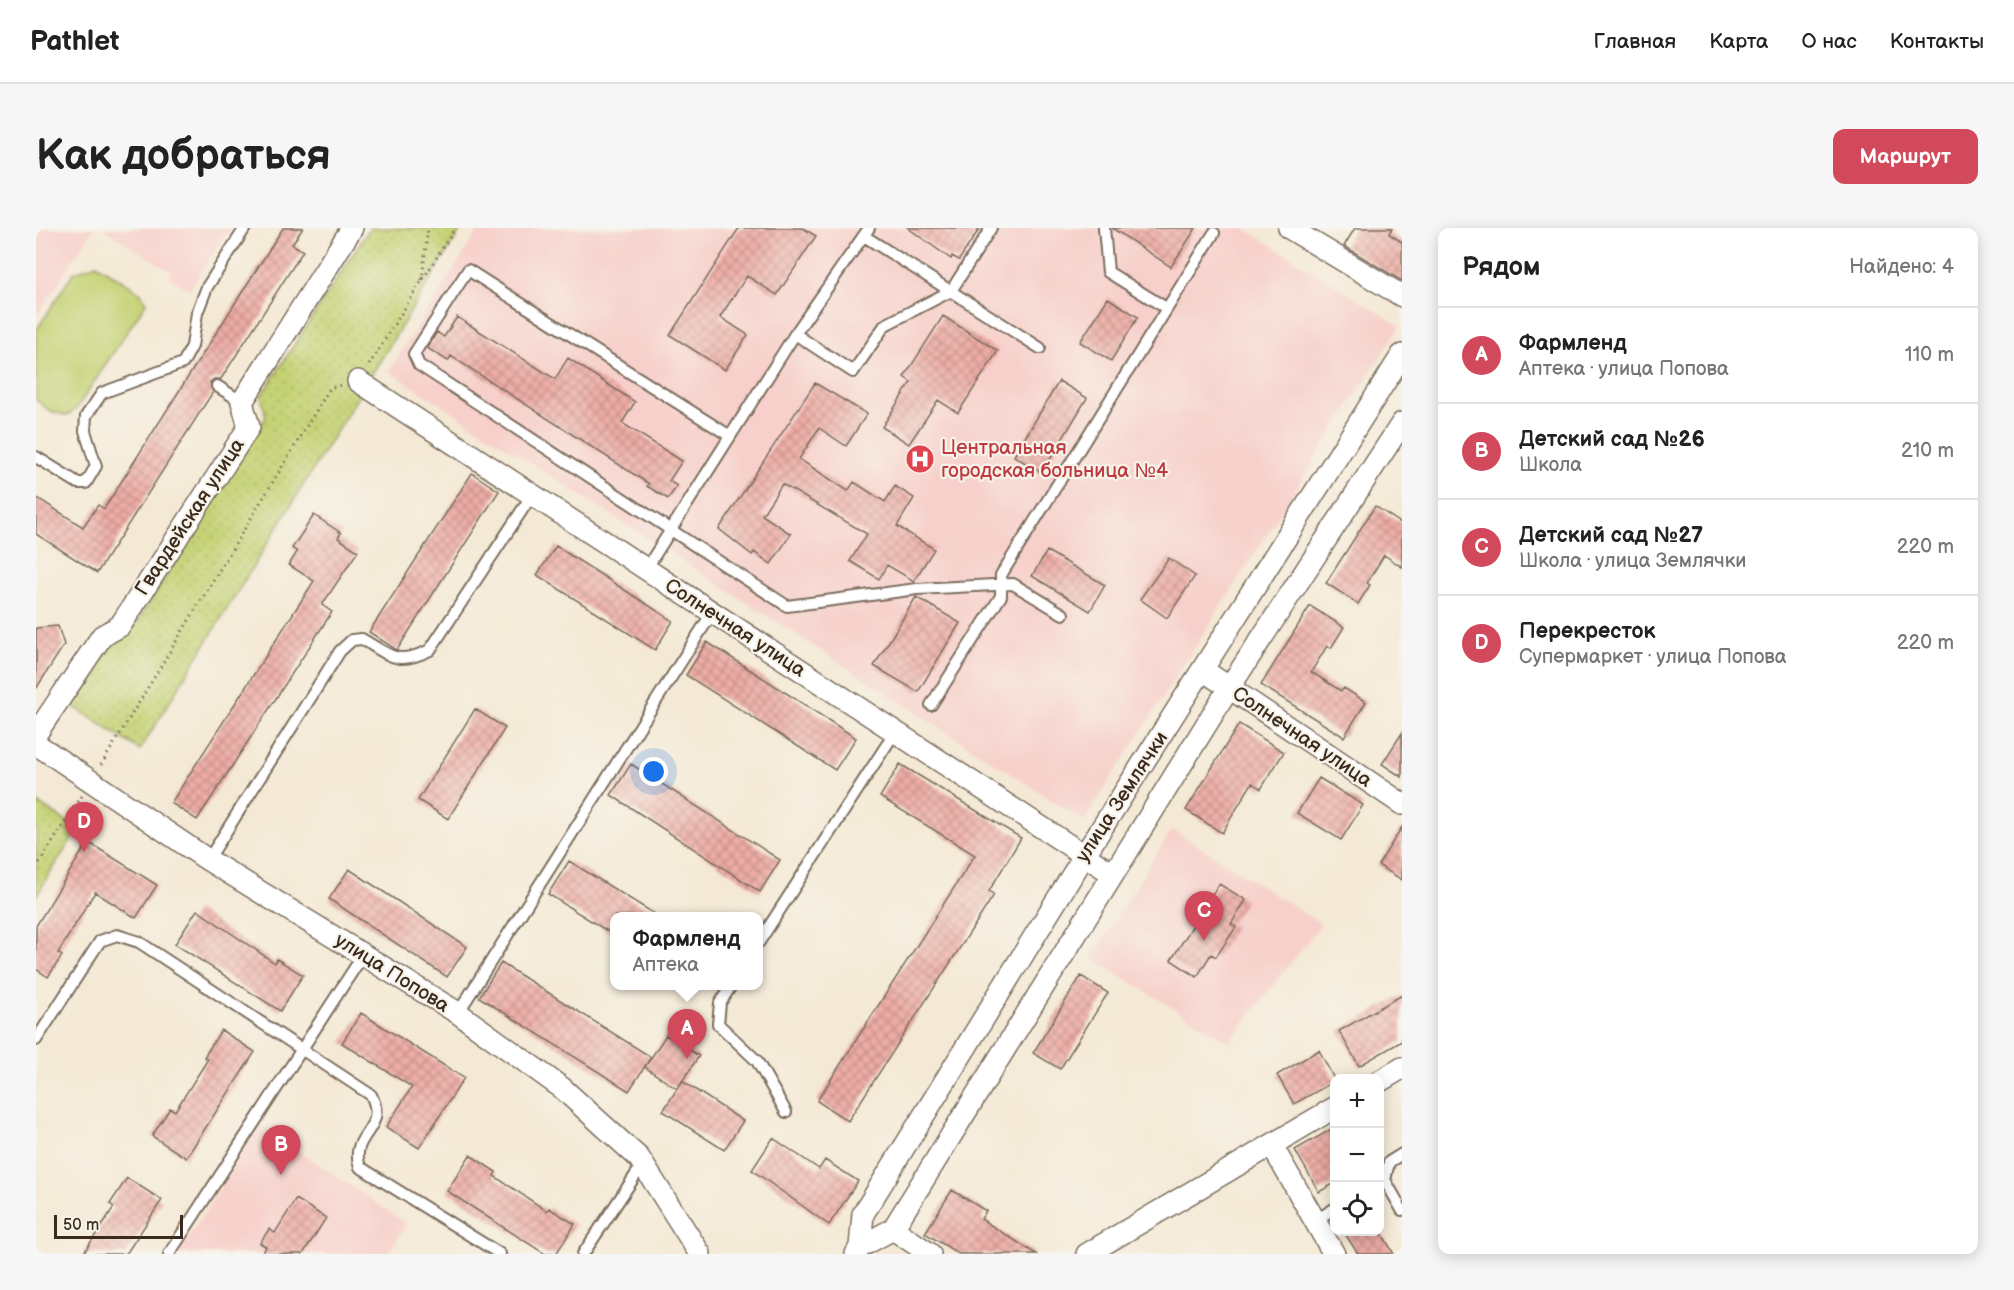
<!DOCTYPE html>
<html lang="ru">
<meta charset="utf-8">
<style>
:root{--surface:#fff;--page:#f6f6f6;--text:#222;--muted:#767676;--line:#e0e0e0;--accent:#d1495b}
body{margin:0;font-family:"Balsamiq Sans",sans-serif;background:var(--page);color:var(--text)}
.controls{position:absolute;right:18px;bottom:18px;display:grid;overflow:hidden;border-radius:12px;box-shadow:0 3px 15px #0003}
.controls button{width:54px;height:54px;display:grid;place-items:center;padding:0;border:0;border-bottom:2px solid var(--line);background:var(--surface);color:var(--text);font:30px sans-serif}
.scale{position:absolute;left:18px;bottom:15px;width:129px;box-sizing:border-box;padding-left:6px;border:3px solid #3b2a1e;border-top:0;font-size:16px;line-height:21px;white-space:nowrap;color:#3b2a1e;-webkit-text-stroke:4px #f7f3e8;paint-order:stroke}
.you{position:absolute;left:618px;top:544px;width:21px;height:21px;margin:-15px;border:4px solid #fff;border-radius:50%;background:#1a73e8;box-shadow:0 0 0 9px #1a73e833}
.badge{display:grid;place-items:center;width:39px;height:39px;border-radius:50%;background:var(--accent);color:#fff;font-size:20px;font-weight:700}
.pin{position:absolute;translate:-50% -50px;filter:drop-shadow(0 2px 3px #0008)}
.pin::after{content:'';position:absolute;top:32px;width:21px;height:18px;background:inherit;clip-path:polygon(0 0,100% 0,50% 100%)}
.popup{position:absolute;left:574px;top:684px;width:153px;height:78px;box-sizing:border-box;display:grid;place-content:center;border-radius:12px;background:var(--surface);filter:drop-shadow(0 2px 4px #0005);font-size:20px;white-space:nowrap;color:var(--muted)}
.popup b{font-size:22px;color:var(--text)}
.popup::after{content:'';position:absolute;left:50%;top:100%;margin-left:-12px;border:12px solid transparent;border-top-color:var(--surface)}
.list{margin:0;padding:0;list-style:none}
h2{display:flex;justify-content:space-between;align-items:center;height:78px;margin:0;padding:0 24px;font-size:26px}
h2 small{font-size:20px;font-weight:400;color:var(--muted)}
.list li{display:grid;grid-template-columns:39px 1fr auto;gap:18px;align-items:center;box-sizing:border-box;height:96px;padding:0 24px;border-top:2px solid var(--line)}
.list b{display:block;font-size:22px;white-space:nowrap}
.list p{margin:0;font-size:20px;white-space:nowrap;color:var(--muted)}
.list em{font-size:20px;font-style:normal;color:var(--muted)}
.icon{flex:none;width:33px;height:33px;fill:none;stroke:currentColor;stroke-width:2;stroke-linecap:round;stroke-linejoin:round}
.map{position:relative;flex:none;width:1366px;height:1026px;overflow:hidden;border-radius:12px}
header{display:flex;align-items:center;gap:36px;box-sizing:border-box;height:84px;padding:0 30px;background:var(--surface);border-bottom:2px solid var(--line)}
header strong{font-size:28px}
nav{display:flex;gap:33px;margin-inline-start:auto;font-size:21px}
.intro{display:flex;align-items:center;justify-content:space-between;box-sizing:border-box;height:144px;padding:0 36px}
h1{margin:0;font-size:42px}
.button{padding:15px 27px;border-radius:12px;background:var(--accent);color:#fff;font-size:21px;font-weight:700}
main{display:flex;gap:36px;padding:0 36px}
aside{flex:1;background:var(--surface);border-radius:12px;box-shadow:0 3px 15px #0003}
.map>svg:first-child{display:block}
.built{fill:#f7d0cb}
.grass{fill:url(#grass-dots);stroke:#807e48;stroke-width:1.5}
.garden{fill:#c4d273;stroke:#807e48;stroke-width:1.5}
.building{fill:url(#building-cross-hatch)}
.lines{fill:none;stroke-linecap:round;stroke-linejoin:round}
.lane-casing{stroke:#7c6d5e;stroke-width:14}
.street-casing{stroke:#7c6d5e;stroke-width:24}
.path{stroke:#7c6d5e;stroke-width:3;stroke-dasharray:1.5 4.5;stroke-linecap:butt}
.lane{stroke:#fff;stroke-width:10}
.street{stroke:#fff;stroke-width:21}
.labels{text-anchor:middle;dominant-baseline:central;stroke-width:4.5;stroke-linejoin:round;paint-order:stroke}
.health-label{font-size:20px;fill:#be3a42;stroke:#f7f3e8;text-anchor:start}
.street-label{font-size:20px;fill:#3b2a1e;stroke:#f7f3e8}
</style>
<header>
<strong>Pathlet</strong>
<nav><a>Главная</a><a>Карта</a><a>О нас</a><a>Контакты</a></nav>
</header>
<div class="intro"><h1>Как добраться</h1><a class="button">Маршрут</a></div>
<main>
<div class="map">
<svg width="1366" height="1026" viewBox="0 0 1366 1026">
<defs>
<pattern id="grass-dots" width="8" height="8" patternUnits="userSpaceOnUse" patternTransform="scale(1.5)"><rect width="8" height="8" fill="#c4d273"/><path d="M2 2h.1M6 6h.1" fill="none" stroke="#a9b463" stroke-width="1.8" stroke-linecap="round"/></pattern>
<pattern id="building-cross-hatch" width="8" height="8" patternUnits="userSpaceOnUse" patternTransform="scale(1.5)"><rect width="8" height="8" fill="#eeada6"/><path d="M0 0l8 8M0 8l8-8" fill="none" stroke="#c28d87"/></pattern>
</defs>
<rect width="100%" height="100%" fill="#f7f3e8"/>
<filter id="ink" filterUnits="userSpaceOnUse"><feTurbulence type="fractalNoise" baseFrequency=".0167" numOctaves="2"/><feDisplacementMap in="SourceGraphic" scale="12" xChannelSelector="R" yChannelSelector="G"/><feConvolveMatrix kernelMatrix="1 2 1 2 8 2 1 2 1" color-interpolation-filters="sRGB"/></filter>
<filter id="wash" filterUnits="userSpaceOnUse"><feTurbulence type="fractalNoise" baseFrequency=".008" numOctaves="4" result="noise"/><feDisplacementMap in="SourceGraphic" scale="24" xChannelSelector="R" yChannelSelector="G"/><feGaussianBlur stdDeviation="1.35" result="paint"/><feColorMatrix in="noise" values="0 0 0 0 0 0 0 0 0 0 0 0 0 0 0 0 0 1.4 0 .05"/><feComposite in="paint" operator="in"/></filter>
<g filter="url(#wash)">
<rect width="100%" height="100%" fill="#f4e9d5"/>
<!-- built -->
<path class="built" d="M 0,0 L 58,0 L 0,89 Z
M 66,0 L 194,0 L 154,61 L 133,50 L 136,44 Z
M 444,0 L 1208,0 L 1364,98 L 1048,593 L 353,143 Z
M 1136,601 L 1285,696 L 1193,814 L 1055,730 Z
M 224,897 L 371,996 L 352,1026 L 142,1026 Z"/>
<!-- grass -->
<path class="grass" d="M 334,0 L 426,0 L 104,522 L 35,477 L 59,426 L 98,399 L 230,189 L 225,168 Z
M 0,574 L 42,601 L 0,668 Z"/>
<!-- garden -->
<path class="garden" d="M 60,36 L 105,65 L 110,75 L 41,180 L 31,188 L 14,183 L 0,172 L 0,103 L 37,45 Z"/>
<g id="blocks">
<!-- building -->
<path class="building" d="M 247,0 L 267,0 L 256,16 L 267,23 L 185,151 L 178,151 L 174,154 L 177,164 L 61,345 L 0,306 L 0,269 L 47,299 L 62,277 L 68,281 Z
M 703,0 L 767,0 L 780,8 L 741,67 L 711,48 L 684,89 L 712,107 L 689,142 L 634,107 Z
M 872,0 L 944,0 L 923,32 L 916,28 L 915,31 Z
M 1076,0 L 1160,0 L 1135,39 Z
M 1319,0 L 1356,0 L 1353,6 L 1366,14 L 1366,53 L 1308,18 Z
M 1072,70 L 1102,89 L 1075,133 L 1044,114 Z
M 907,88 L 962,123 L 922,185 L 902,172 L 873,216 L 846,199 L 875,154 L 868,149 Z
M 421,89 L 519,151 L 532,130 L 599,174 L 586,195 L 646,233 L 633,253 L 641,258 L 632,271 L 611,258 L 613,256 L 415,128 L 412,133 L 391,120 L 401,104 L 408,109 Z
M 1023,153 L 1051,170 L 1006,245 L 978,228 Z
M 779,155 L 831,186 L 810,218 L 783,200 L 763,231 L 812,263 L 818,254 L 849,274 L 859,258 L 878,270 L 861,298 L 898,321 L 878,353 L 851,337 L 843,351 L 814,333 L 831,306 L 746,256 L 726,287 L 755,306 L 735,336 L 718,324 L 716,327 L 683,301 Z
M 436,245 L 463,263 L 361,422 L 359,421 L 333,404 Z
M 1339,278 L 1366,296 L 1366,339 L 1348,327 L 1331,355 L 1334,357 L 1322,376 L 1290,355 Z
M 278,287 L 305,305 L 302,310 L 322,323 L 286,377 L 296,384 L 161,592 L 135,575 L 278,353 L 253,337 L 261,324 L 256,320 Z
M 520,318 L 637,393 L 619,422 L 501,347 Z
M 1011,323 L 1069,357 L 1054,383 L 996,348 Z
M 1133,330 L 1159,348 L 1131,390 L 1104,371 Z
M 880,369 L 924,395 L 882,464 L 838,438 Z
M 1274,378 L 1308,399 L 1295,420 L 1291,418 L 1275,444 L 1305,463 L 1308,460 L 1330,474 L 1308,509 L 1225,457 Z
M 22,398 L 28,417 L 0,461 L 0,400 Z
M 671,414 L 820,510 L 799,542 L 650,447 Z
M 439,481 L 469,500 L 412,591 L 382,572 Z
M 1203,496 L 1248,524 L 1225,561 L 1216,555 L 1186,605 L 1150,582 Z
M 1366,505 L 1366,549 L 1346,536 Z
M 595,536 L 744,632 L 724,664 L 575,567 Z
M 864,536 L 985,610 L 953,663 L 958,667 L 812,893 L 781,873 L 939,627 L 844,569 Z
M 1283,550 L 1327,577 L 1305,612 L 1261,585 Z
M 1366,599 L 1366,652 L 1342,637 Z
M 52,614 L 121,657 L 100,690 L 59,664 L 22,725 L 26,728 L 12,749 L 0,741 L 0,698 Z
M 533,633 L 622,688 L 579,688 L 579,708 L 512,666 Z
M 313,641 L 431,719 L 411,749 L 293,671 Z
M 1183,656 L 1210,672 L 1195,696 L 1200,699 L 1180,729 L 1175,726 L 1161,749 L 1135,732 Z
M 161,682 L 239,735 L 241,731 L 267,747 L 244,783 L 139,716 Z
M 465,735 L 615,829 L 593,863 L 443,769 Z
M 1045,748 L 1072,765 L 1024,841 L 997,825 Z
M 1366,767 L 1366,813 L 1323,838 L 1303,803 Z
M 325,785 L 428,850 L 383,920 L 350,899 L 376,859 L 306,815 Z
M 185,802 L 219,824 L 150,930 L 116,908 L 134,880 L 139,883 L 172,831 L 168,829 Z
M 630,807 L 663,828 L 641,861 L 609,839 Z
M 1283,822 L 1299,853 L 1258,876 L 1241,847 Z
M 646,853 L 707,893 L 688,922 L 627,883 Z
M 1299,899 L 1299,955 L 1283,964 L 1259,922 Z
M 737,910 L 783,941 L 789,932 L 822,953 L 793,997 L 716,942 Z
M 434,927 L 460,944 L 458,948 L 511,983 L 513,980 L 539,996 L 520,1026 L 509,1026 L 411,963 Z
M 91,950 L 126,972 L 90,1026 L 47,1026 L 78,979 L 74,976 Z
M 916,962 L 950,983 L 945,991 L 1000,1026 L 923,1026 L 889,1005 Z
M 260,971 L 290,990 L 267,1026 L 226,1026 L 230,1019 L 224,1015 L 233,1001 L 239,1005 Z
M 1308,1004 L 1345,1004 L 1358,1026 L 1322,1026 Z"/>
</g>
</g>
<g filter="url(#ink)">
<use href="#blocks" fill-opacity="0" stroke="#7c6d5e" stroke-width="1.5"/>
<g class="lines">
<!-- lane casing -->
<g class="lane-casing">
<path id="lane" d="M 1068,0 L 1072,44 L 1130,80
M 828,8 L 1004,120
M 759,106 L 817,144 L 849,97 L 915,63 L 955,0
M 181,158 L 206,174
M 694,208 L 432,42 L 378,126 L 383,137 L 751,378 L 881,361 L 977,356 L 1027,386
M 0,229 L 42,255 L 50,255 L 60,238 L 49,203 L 50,188 L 66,165 L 147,135 L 156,118 L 161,85 L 171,59 L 209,0
M 610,341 L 759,106 L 833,0
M 895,477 L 965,368 L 965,347 L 1178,5
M 172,632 L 304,423 L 316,412 L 326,411 C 355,428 361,438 394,422 L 496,267
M 723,714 L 859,504
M 695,758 L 684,775 L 682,796 L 721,833 L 750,884
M 422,785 L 676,385
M 0,812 L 64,713 L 81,707 L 103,714 L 335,867 C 353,902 312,906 324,939 L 464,1026
M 1366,926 L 1353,934 L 1349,952 L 1366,982
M 1278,993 L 1298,981
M 133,1026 L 327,727
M 547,1026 L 607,936"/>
</g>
<!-- street casing -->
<g class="street-casing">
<path id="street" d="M 1253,0 L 1366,68
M 322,153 L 1077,646
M 1167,442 L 1366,576
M 0,506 L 66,408 L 84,398 L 213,199 L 206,174 L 316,0
M 0,516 L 172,632 L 422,785 L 526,860 L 603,930 L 664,1026
M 1344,853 L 1366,840
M 1236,918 L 1298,1026
M 857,1001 L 894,1026
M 824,1019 L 827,986 L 1048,628 L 1366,127
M 820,1026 L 824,1019 L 857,1001 L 1193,460 L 1366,195
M 1051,1026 L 1298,880"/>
</g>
<!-- path -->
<path class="path" d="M 386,52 L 392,0
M 333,137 L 419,0
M 65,537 L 294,160 L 305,157
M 0,640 L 46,568"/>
<!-- lane -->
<use href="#lane" class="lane"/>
<!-- street -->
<use href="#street" class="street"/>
</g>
</g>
<!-- icons -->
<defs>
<g id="hospital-disc" transform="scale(1.5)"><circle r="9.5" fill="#e0444e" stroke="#f7f3e8"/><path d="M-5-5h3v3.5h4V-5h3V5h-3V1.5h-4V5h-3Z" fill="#fff"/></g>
</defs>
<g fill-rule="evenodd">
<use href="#hospital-disc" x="884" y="231"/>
</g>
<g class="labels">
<!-- health labels -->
<g class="health-label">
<text x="905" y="220">Центральная<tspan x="905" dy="23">городская больница №4</tspan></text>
</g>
<!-- street labels -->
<g class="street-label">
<text transform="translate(154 289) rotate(-57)">Гвардейская улица</text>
<text transform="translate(699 400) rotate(33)">Солнечная улица</text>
<text transform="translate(1266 509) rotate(34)">Солнечная улица</text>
<text transform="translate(1086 569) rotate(-57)">улица Землячки</text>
<text transform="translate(356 745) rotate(32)">улица Попова</text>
</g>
</g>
</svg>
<div class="controls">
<button>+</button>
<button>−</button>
<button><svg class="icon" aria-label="locate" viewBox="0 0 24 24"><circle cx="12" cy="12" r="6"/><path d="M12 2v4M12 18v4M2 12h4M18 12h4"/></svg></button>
</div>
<div class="scale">50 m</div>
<div class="you"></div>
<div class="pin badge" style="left:651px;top:831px">A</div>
<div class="popup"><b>Фармленд</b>Аптека</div>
<div class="pin badge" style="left:245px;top:947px">B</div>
<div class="pin badge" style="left:1168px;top:713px">C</div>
<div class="pin badge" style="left:48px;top:624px">D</div>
</div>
<aside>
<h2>Рядом<small>Найдено: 4</small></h2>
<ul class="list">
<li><span class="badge">A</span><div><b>Фармленд</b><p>Аптека · улица Попова</p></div><em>110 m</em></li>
<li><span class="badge">B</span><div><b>Детский сад №26</b><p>Школа</p></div><em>210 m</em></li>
<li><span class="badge">C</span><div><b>Детский сад №27</b><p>Школа · улица Землячки</p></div><em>220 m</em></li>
<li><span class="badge">D</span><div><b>Перекресток</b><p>Супермаркет · улица Попова</p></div><em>220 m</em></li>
</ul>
</aside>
</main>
